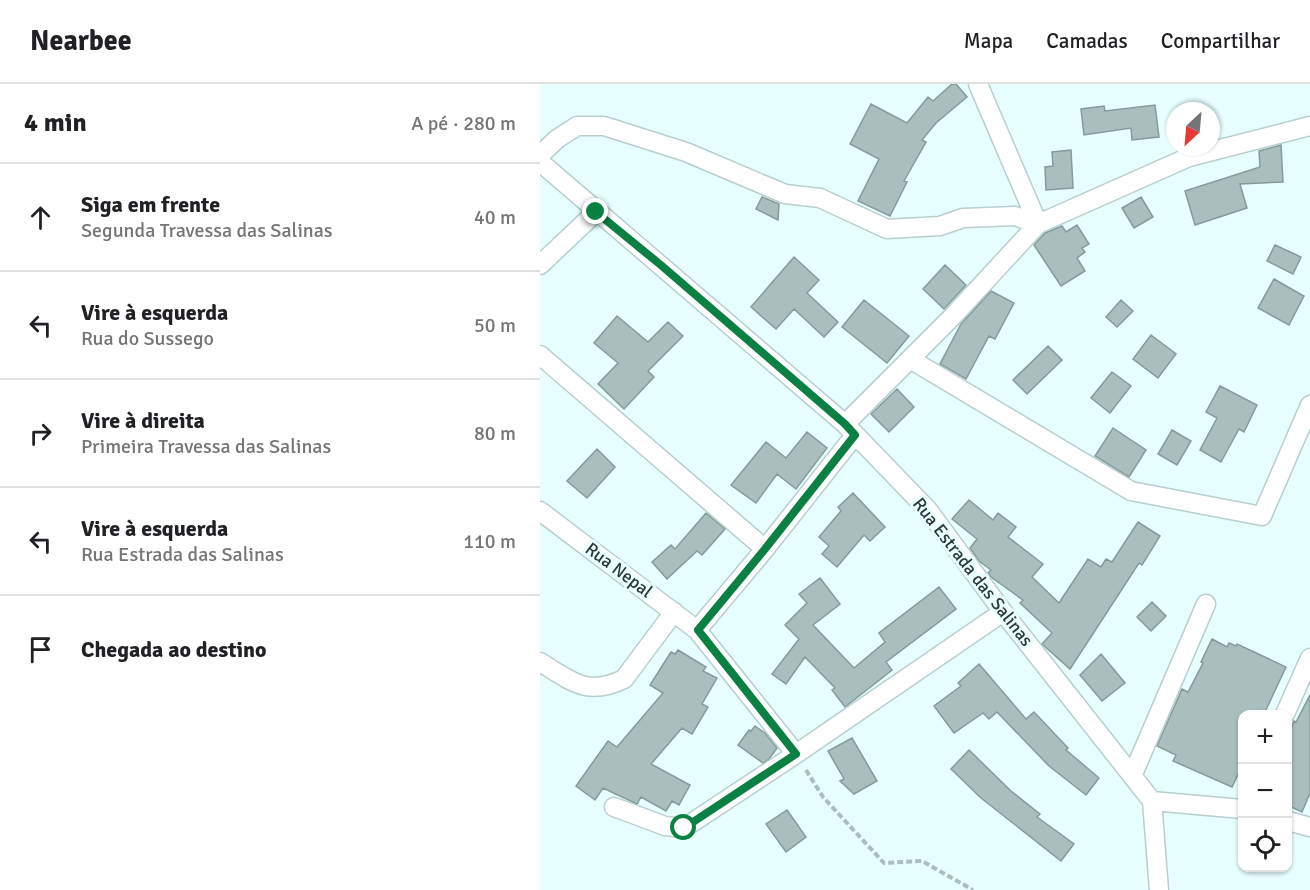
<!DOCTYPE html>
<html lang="pt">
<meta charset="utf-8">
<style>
:root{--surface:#fff;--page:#f6f6f6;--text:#202124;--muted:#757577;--line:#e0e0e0}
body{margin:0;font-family:Signika,sans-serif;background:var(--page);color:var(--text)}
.controls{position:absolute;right:18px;bottom:18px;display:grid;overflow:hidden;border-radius:12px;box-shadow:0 2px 4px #0004}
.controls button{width:54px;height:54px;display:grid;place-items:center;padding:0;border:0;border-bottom:2px solid var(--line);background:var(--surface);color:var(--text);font:30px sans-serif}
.compass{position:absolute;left:626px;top:18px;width:54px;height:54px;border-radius:50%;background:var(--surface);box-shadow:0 2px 4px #0004;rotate:206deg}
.stop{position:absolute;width:18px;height:18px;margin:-14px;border:4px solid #0b8043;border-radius:50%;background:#fff}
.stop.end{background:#0b8043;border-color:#fff;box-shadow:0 2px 6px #0008}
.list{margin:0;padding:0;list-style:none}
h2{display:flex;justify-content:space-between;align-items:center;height:78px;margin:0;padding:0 24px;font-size:26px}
h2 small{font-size:20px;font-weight:400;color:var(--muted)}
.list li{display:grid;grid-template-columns:39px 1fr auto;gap:18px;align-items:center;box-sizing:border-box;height:108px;padding:0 24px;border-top:2px solid var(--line)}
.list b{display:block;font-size:22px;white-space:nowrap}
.list p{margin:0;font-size:20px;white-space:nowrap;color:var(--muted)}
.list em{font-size:20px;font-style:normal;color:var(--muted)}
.icon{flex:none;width:33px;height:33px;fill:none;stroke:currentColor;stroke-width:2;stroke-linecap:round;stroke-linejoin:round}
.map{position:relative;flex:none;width:770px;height:806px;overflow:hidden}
header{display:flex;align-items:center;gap:36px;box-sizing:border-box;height:84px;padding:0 30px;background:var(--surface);border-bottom:2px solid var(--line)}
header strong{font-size:28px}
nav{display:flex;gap:33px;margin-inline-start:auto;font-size:21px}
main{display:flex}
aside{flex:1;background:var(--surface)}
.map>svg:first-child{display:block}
.building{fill:#a8bfbe;stroke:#859b9b;stroke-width:1.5}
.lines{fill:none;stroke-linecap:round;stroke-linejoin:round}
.minor-casing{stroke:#b8cfcf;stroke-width:21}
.path{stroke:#abbfbe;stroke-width:4;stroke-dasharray:6 3;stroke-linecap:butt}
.minor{stroke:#fff;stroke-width:18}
.route{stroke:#0b8043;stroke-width:8}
.labels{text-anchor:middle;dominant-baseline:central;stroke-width:6;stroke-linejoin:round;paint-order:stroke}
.street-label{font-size:18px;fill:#2d3736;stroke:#e7ffff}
</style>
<header>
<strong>Nearbee</strong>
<nav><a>Mapa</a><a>Camadas</a><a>Compartilhar</a></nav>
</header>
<main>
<aside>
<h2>4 min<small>A pé · 280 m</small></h2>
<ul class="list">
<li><svg class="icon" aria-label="ahead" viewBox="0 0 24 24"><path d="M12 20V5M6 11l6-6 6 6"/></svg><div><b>Siga em frente</b><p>Segunda Travessa das Salinas</p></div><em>40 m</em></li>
<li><svg class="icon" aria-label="left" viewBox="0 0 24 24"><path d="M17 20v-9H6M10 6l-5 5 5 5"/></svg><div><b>Vire à esquerda</b><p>Rua do Sussego</p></div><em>50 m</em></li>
<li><svg class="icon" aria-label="right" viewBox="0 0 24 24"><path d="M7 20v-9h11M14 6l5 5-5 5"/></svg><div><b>Vire à direita</b><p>Primeira Travessa das Salinas</p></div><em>80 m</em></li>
<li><svg class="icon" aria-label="left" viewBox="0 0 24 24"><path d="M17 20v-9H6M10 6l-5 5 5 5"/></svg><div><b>Vire à esquerda</b><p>Rua Estrada das Salinas</p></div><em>110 m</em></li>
<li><svg class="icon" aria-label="arrive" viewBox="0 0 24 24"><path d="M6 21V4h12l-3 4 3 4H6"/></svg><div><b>Chegada ao destino</b></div></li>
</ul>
</aside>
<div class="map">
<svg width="770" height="806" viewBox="0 0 770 806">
<rect width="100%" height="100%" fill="#e7ffff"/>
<!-- building -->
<path class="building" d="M 412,0 L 416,0 L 427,13 L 396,39 L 382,56 L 386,58 L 364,97 L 367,98 L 350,132 L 318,117 L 339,75 L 310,60 L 331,20 L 367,39 L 388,13 L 393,17 Z
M 615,21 L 619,53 L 592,56 L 591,44 L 544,51 L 541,25 L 564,22 L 565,27 Z
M 741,61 L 743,98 L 700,100 L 707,124 L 655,141 L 645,107 L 720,83 L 719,67 Z
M 531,66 L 533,104 L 506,106 L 505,83 L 513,82 L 512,68 Z
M 222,113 L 239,120 L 238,136 L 216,125 Z
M 601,113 L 613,133 L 594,144 L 582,124 Z
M 537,141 L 549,160 L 542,164 L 545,168 L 537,174 L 545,187 L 521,202 L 494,161 L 505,149 L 522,142 L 526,148 Z
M 735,161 L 761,173 L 753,190 L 727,177 Z
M 254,173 L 279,196 L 267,209 L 298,238 L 284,253 L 254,225 L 236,245 L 211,223 Z
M 405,181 L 426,201 L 404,225 L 383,205 Z
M 734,195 L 764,212 L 749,241 L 718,224 Z
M 451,207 L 474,219 L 455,255 L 449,252 L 426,295 L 400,280 L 421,240 Z
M 324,216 L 369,252 L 347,279 L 302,243 Z
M 581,216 L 593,227 L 577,243 L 566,233 Z
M 77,232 L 108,258 L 128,238 L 143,252 L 108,287 L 114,293 L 84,325 L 58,300 L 78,279 L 54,259 Z
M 611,251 L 636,270 L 618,294 L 593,275 Z
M 508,262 L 522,276 L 487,310 L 473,296 Z
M 572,288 L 591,302 L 570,329 L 551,314 Z
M 680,302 L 717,321 L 704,348 L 699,345 L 681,378 L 660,366 L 677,334 L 666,328 Z
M 357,305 L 374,323 L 349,348 L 331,330 Z
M 573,344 L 606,366 L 589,393 L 555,372 Z
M 632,346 L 651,357 L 637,381 L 618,370 Z
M 267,348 L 287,364 L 256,405 L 237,390 L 216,419 L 191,401 L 226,358 L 246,374 Z
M 57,365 L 75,383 L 47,414 L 27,397 Z
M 313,409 L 345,443 L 330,457 L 324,451 L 297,483 L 282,470 L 289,462 L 279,453 L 301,427 L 298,423 Z
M 429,416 L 453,436 L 458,429 L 476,443 L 468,453 L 503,480 L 492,493 L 519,519 L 548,475 L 561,483 L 566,475 L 572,478 L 598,438 L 620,452 L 602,481 L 599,479 L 530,585 L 502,560 L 512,549 L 480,519 L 483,516 L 451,493 L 448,489 L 451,486 L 439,477 L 430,464 L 437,455 L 412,435 Z
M 166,429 L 185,445 L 162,471 L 157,467 L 127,495 L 112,478 L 131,461 L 135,465 Z
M 280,494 L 300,520 L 273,541 L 314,584 L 345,558 L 339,549 L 399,503 L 416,525 L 346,578 L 352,586 L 305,623 L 292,606 L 295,604 L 265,573 L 246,600 L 232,590 L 259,555 L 245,541 L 267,519 L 259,510 Z
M 612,518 L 626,532 L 611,547 L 597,533 Z
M 672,555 L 687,563 L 689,559 L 696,562 L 697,560 L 746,583 L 724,630 L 702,630 L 702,682 L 692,703 L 633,677 L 636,671 L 617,662 L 642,605 L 648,608 L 663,579 L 661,578 Z
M 138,566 L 166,583 L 163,587 L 177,594 L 162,620 L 168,623 L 152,650 L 142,644 L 111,680 L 150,701 L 139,721 L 132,717 L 126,727 L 101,713 L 97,720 L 63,704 L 55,716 L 36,702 L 68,657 L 77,663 L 123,609 L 110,601 L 131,568 L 135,570 Z
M 561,570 L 585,599 L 562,617 L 540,591 Z
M 439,580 L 486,635 L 494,628 L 528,664 L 526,666 L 559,694 L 546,711 L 509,682 L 457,628 L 449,635 L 443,629 L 414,649 L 394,622 L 421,602 L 418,599 Z
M 770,611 L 770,709 L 762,728 L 747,721 L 747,654 L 754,637 L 756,638 Z
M 215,642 L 225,649 L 237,664 L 229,675 L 223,679 L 198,661 L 209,646 L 211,647 Z
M 312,654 L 337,697 L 314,710 L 300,697 L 304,695 L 288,667 Z
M 429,666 L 471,707 L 500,730 L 497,733 L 534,760 L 521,777 L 441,714 L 411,685 Z
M 247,726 L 266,753 L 246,768 L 226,740 Z"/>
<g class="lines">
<!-- minor casing -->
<g class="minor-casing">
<path id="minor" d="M 438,0 L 498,140
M 0,71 L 17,55 L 37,42 L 64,42 L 146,68 L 245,110 L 280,114 L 347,145 L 400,142 L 423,134 L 475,132 L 498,140
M 0,78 L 305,340 L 388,426 L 463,528 L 612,717 L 702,725
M 0,181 L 56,128
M 0,271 L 225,465
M 370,275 L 591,407 L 722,432 L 770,321
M 305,340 L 413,232 L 498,140 L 649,73 L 770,42
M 0,427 L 157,546 L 256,670
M 157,546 L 225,465 L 315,351
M 0,578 C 31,597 47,613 84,595 L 134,528
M 745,630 L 770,574
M 593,690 L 666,520
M 612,717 L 619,806
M 74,723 L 125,742 L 144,744 L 256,670 L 463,528
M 748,737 L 770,743"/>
</g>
<!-- path -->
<path class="path" d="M 266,686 L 283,713 L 344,779 L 382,777 L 433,806"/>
<!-- minor -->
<use href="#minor" class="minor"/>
</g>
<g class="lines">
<!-- route -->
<path class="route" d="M 56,128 L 122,182 L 305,340 L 315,351 L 225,465 L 158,546 L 256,670 L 144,744"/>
</g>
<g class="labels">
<!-- street labels -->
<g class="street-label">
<text transform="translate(79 486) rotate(37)">Rua Nepal</text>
<text transform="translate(433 488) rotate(52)">Rua Estrada das Salinas</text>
</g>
</g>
</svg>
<div class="controls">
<button>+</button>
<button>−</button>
<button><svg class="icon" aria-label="locate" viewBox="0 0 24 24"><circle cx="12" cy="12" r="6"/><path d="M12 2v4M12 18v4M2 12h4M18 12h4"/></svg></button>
</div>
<svg class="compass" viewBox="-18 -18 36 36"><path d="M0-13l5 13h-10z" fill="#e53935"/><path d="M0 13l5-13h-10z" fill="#757577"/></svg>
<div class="stop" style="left:144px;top:744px"></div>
<div class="stop end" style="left:56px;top:128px"></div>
</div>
</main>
